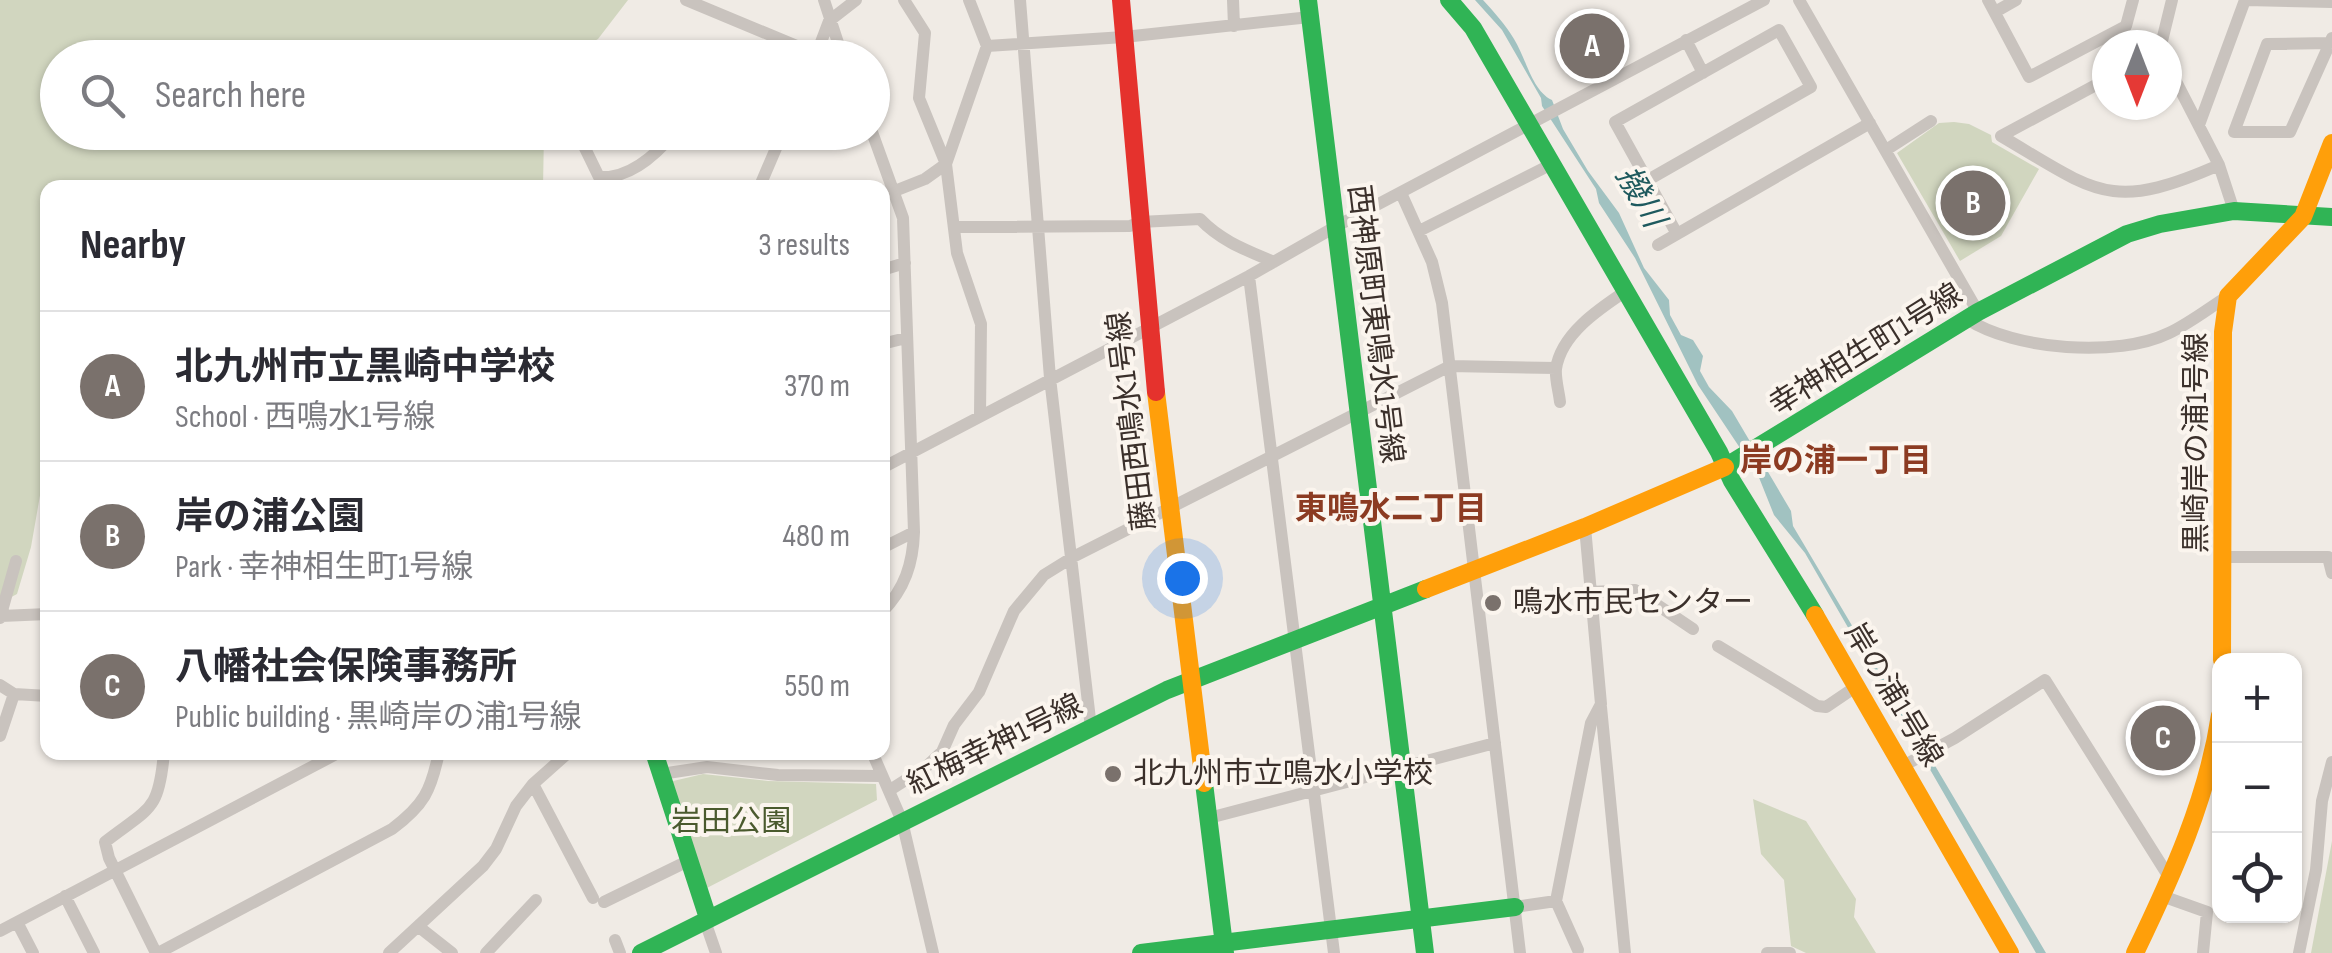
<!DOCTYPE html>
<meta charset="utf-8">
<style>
:root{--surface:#fff;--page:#f7f7f7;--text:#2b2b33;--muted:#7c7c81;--line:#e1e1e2;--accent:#7a716c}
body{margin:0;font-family:"Sofia Sans Condensed","Noto Sans JP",sans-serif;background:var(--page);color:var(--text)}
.controls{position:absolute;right:30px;bottom:30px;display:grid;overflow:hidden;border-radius:20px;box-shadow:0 2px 8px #0004}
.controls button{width:90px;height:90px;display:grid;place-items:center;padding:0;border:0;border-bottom:2px solid var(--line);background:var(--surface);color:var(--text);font:50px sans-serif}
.compass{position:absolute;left:2092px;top:30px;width:90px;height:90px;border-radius:50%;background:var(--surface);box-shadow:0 2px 8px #0004;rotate:180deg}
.you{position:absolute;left:1182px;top:578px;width:35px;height:35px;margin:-25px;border:8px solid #fff;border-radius:50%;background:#1a73e8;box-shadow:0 0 0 15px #1a73e833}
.badge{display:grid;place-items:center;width:65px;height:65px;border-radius:50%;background:var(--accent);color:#fff;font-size:32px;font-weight:700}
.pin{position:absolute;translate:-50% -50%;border:5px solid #fff;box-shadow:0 2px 10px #0006}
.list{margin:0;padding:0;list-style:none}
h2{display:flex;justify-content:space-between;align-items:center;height:130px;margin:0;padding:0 40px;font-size:42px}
h2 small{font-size:32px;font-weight:400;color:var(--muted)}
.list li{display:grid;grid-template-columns:65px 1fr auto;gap:30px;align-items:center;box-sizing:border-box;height:150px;padding:0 40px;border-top:2px solid var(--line)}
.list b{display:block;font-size:38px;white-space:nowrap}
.list p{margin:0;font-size:32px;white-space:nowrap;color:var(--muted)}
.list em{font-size:32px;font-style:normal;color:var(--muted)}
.icon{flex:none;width:55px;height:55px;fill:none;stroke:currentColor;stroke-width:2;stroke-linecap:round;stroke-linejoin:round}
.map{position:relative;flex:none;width:2332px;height:953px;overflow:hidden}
.search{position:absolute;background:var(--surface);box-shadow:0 2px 8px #0004;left:40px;top:40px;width:850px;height:110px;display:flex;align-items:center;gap:25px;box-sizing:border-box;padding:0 35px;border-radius:55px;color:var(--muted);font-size:38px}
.panel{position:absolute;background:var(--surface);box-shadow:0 2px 8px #0004;left:40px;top:180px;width:850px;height:580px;border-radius:20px}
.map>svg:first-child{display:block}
.green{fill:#d1d6bf}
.water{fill:#a1c2c1}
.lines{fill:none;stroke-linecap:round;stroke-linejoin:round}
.street{stroke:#c9c3be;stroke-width:12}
.fast{stroke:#30b455;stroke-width:18}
.slow{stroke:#ff9f0a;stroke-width:18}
.jam{stroke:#e5322d;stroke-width:18}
.poi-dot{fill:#7a716c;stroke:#fbf5ee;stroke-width:4}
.labels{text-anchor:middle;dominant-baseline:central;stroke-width:8;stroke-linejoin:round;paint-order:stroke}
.street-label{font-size:30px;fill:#3b302b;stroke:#fbf5ee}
.poi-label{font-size:30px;fill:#3b302b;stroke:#fbf5ee;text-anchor:start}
.park-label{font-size:30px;fill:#4a5a2e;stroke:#fbf5ee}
.water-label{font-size:32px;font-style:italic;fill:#1f5a5e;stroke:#fbf5ee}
.neighbourhood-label{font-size:32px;font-weight:bold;fill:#8c3b22;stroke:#fbf5ee}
</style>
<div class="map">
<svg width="2332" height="953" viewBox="0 0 2332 953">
<rect width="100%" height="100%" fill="#f0ebe5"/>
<!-- green -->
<path class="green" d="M 0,0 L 628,0 L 598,39 L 566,57 L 58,58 L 58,132 L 544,133 L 543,187 L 48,188 L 47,481 L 42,484 L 31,547 L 17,594 L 0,603 Z
M 1954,122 L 1969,124 L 1991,135 L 1992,142 L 2039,169 L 2001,236 L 1960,261 L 1897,153 L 1939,123 Z
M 703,774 L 768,781 L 876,784 L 877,800 L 703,890 L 669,782 Z
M 1753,799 L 1806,821 L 1856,899 L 1854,917 L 1876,953 L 1806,953 L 1791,946 L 1784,880 L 1761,854 Z
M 2332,841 L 2332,953 L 2311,953 Z"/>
<!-- water -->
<path class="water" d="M 1475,0 L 1483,0 C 1494,12 1505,24 1514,39 C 1526,58 1532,91 1552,100 L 1563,129 L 1588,171 L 1619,213 L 1644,268 L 1669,300 L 1670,315 L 1681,335 L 1693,340 L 1703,356 L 1700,371 L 1709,387 L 1732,411 L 1791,511 L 1793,526 L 2046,953 L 2036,953 L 1805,553 L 1774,515 L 1758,475 L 1698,385 L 1635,258 L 1599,203 L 1596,189 L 1542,106 L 1541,98 L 1502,30 Z"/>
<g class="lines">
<!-- street -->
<path class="street" d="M 686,0 L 816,54
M 824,0 L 843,58
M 904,0 L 925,33 L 919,98 L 946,164 L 957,253 L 981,324 L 980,414
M 969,0 L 987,46
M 1020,0 L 1050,378 L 1091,728
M 1233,0 L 1234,26
M 1799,0 L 1978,312
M 1988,0 L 2029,77 L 2126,26 L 2133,0
M 2247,0 L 2332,2
M 1995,12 L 2016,0
M 1686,40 L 1703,73
M 2330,43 L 2267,44 L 2234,132 L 2290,132 L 2330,43 L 2332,38
M 2161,45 L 2172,0
M 652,58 L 663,55 L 669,58
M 815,58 L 829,21 L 856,0
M 2167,64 L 2219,165 L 2234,211
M 2199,125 L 2245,0
M 585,132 L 581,140 L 599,177 C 629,179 656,155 675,132
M 872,132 L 903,218 L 914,532 C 913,563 905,589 882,612
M 2001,136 C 2096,192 2110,213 2219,165
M 2001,136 L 2107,79
M 1886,150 L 1931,121
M 1648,180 L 1811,87 L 1779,30 L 1615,122 L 1677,234
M 759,188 L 783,132
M 1401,193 L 1432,262 L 1442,303 L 1520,953
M 882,196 L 925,179 L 946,164 L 987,46 L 1124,37 L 1310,17
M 956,227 L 1130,226 L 1140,222 L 1200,219 C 1221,241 1246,250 1274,262
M 1419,231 L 1552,164
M 1658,245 L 1870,123
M 882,270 L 905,263
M 1249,276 L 1334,953
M 1967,319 C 2014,350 2118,358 2169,333 C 2190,323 2209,308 2228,296
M 882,344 L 906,338
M 1560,402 C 1559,392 1555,379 1556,369 C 1561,334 1599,309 1626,291
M 882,468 L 1249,276 L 1335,227 L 1764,0
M 882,548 L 914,532
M 2224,557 L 2328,557 L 2332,573
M 1590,592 L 1635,590 L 1693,629
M 1,616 L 48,614
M 0,618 L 16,561
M 1718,646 L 1817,706 L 1826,707 L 1854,688
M 0,685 L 14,694 L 0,736
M 14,694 L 48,696
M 1601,707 L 1625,953
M 872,752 L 902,821 L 933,953
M 1903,766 L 1955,738 L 2045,680 L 2169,877
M 661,774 L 707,767 L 778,775 L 881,776
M 533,784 L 593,898
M 890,790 L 926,767 L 942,752 L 954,725 L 979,692 L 1014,611 L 1044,575 L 1073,557 L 1450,366 L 1556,368
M 1209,818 L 1495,743
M 65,896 L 94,953
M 2162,896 L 2207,912 L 2203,953
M 1556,901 L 1578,950
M 604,902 L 688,861
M 1515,907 L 1556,901 L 1591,723 L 1601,704 L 1585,527
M 708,918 L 707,927 L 716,953
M 17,922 L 33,953
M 419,927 L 452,953
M 0,931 L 340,752
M 615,940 L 620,953
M 156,953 L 109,858 L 105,842 C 150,807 159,812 164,752
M 158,953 L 392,829 C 424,805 431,791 439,752
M 389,953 L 483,866 L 496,849 L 516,806 L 533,784 L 569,752
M 486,953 L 536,900
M 1767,953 L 1790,953
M 2299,953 L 2316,870 L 2322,801 L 2332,762"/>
<!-- fast -->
<path class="fast" d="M 1308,0 L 1425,953
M 1449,0 L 1473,28 L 1719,452 L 1732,481 L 1815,615
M 1725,467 L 1978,312 L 2127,234 L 2160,224 L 2234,211 L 2332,217
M 654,752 L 708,918
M 1204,783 L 1225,953
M 641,953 L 1167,690 L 1426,589
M 1141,953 L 1515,907"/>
<!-- slow -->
<path class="slow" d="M 1156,392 L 1204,783
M 1426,589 L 1585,527 L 1725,467
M 1815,615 L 2010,953
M 2222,660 L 2223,332 L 2228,296 L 2303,217 L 2332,143
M 2135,953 C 2172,876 2207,800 2220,715"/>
<!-- jam -->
<path class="jam" d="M 1121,0 L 1156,392"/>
</g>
<!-- markers -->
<g class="poi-dot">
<circle cx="1493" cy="603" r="10"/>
<circle cx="1113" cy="774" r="10"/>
</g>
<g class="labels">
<!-- street labels -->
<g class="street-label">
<text transform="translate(1375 324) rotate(83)">西神原町東鳴水1号線</text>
<text transform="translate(1866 350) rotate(-32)">幸神相生町1号線</text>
<text transform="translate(1132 421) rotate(-97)">藤田西鳴水1号線</text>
<text transform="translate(2197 443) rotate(-90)">黒崎岸の浦1号線</text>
<text transform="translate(1893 695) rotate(59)">岸の浦1号線</text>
<text transform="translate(995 745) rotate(-26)">紅梅幸神1号線</text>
</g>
<!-- poi labels -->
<g class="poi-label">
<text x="1513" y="603">鳴水市民センター</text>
<text x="1133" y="774">北九州市立鳴水小学校</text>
</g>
<!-- park labels -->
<g class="park-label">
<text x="731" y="822">岩田公園</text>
</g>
<!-- water labels -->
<g class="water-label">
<text transform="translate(1640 197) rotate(60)">撥川</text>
</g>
<!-- neighbourhood labels -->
<g class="neighbourhood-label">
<text x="1836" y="461">岸の浦一丁目</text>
<text x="1391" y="509">東鳴水二丁目</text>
</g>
</g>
</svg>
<div class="controls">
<button>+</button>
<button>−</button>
<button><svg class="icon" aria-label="locate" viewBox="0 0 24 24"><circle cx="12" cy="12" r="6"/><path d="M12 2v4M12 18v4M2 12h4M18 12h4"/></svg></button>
</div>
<svg class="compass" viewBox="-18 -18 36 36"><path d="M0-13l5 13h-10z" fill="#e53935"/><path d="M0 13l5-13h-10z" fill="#7c7c81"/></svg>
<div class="you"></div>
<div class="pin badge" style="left:1592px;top:46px">A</div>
<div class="pin badge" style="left:1973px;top:203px">B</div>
<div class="pin badge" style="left:2163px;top:738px">C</div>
<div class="search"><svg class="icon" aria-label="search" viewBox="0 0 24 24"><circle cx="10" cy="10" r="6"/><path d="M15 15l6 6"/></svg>Search here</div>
<section class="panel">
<h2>Nearby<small>3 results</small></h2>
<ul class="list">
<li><span class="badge">A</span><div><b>北九州市立黒崎中学校</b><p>School · 西鳴水1号線</p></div><em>370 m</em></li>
<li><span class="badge">B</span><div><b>岸の浦公園</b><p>Park · 幸神相生町1号線</p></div><em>480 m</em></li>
<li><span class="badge">C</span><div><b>八幡社会保険事務所</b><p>Public building · 黒崎岸の浦1号線</p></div><em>550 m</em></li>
</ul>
</section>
</div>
